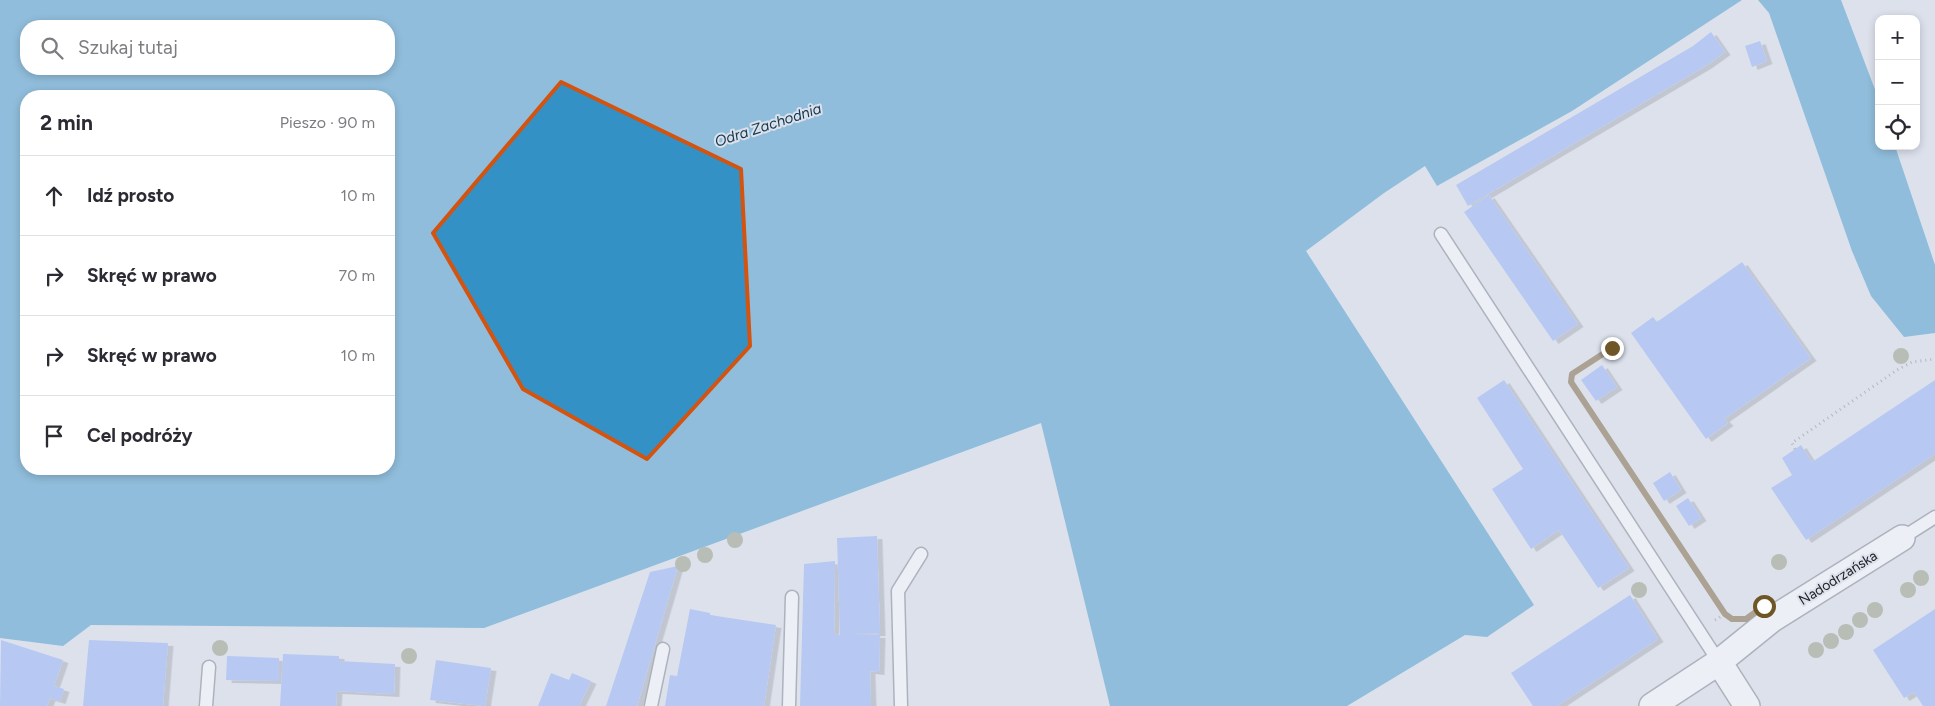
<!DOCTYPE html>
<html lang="pl">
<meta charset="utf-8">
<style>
:root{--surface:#fff;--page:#f7f7f7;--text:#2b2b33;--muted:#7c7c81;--line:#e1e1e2}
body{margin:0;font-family:Figtree,sans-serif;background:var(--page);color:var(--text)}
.controls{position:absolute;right:15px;top:15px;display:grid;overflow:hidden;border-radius:10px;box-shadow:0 2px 8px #0003}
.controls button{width:45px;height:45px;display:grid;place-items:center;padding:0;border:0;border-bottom:1px solid var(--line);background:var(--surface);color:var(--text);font:25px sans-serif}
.stop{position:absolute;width:15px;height:15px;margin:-11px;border:4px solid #6f5627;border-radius:50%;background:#fff}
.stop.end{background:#6f5627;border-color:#fff;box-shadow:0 1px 5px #0008}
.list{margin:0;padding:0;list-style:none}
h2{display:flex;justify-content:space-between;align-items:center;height:65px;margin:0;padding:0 20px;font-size:21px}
h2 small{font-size:16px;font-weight:400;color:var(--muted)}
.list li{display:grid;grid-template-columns:32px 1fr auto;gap:15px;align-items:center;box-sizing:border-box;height:80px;padding:0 20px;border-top:1px solid var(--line)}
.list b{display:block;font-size:19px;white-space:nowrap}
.list em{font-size:16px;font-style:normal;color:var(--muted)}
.icon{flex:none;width:28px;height:28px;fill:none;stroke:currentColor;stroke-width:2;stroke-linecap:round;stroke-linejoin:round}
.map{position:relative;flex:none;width:1935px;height:706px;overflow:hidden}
.search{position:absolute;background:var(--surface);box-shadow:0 2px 8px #0003;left:20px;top:20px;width:375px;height:55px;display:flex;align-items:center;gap:12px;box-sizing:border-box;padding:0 18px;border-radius:20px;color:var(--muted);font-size:19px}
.panel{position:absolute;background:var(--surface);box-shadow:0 2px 8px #0003;left:20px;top:90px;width:375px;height:385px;border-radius:20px}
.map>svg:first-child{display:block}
.water{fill:#3391c6;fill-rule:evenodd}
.building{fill:#8aabf8;filter:url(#shadow)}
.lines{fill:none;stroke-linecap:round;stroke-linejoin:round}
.service-casing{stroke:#737882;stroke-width:15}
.minor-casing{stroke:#737882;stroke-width:28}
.path{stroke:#7f8289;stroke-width:3;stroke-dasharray:1 4;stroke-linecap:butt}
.service{stroke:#fff;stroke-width:12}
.minor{stroke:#fff;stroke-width:25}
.tree{fill:#8c9271}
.route{stroke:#6f5627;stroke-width:6}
.marked{fill:none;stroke:#d4530e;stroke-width:4;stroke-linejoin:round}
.labels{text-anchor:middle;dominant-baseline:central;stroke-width:4;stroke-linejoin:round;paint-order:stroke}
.street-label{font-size:14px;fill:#1d1e22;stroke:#dce1ec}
.water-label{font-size:15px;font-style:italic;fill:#11384e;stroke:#dce1ec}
</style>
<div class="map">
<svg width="1935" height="706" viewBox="0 0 1935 706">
<defs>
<filter id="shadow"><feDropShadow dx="5.5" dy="3" stdDeviation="0" flood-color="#0004"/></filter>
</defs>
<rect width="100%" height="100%" fill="#dce1ec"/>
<!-- water -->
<path class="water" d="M 0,0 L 1742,0 L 1572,111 L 1437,186 L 1425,166 L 1384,193 L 1306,251 L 1534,605 L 1487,637 L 1465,635 L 1347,706 L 1110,706 L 1041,423 L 484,628 L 91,625 L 63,646 L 0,638 ZM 26,26 L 389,26 L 389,69 L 26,69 ZM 26,96 L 389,96 L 389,469 L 26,469 Z
M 1758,0 L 1841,0 L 1879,100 L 1879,146 L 1895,146 L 1935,265 L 1935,333 L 1904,337 L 1871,296 L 1852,251 L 1769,13 Z"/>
<!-- building -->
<path class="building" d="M 1711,32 L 1725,52 L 1707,65 L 1468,206 L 1456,185 L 1693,46 Z
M 1760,41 L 1767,61 L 1752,67 L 1745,46 Z
M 1489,195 L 1578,324 L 1553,341 L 1464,212 Z
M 1742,262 L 1811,358 L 1724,419 L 1728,423 L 1706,439 L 1631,333 L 1653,317 L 1657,322 Z
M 1602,365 L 1617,387 L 1596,401 L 1581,380 Z
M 1504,380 L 1629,568 L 1598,588 L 1559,530 L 1531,549 L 1492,489 L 1523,469 L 1477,398 Z
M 1935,380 L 1935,454 L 1806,540 L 1771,488 L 1792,475 L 1782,458 L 1801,445 L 1812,462 Z
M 1670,472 L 1681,490 L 1664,501 L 1653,483 Z
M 1688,498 L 1701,518 L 1689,526 L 1676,506 Z
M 877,536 L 880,633 L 852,634 L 880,635 L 879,672 L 870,671 L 871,706 L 800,706 L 804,564 L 835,561 L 834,634 L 840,635 L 837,538 Z
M 678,566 L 637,706 L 606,706 L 650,572 Z
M 1630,595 L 1658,639 L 1557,706 L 1533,706 L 1511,673 Z
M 690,609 L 710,613 L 710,615 L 776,625 L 764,706 L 665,706 L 670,675 L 677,676 Z
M 1935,609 L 1935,706 L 1923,706 L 1914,692 L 1904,698 L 1873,650 Z
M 1,640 L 63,660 L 54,686 L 64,689 L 60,701 L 50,698 L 47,706 L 0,706 Z
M 89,640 L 168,643 L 163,706 L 83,706 Z
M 283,654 L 339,656 L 339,661 L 395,664 L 394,694 L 337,691 L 336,706 L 280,706 Z
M 227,656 L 279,658 L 279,681 L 226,680 Z
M 436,660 L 491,668 L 485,706 L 430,700 Z
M 551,673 L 569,680 L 572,673 L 591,681 L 579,706 L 538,706 Z"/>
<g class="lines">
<!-- service casing -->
<g class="service-casing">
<path id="service" d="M 1441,234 L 1719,662
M 1902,538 L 1935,517
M 206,706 L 209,667
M 651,706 L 663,649
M 789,706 L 792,597
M 901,706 L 898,591 L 921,554"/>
</g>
<!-- minor casing -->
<g class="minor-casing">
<path id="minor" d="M 1719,662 L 1747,706
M 1652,706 L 1719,662 L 1771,620 L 1902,538"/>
</g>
<!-- path -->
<path class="path" d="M 1612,348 L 1576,371 L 1572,374 L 1571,382 L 1725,614 L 1731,618
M 1795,449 L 1792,443 L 1897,370 L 1912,362 L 1935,359
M 1715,620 L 1725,614"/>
<!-- service -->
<use href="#service" class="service"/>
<!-- minor -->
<use href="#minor" class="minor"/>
</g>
<!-- trees -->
<g class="tree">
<circle cx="1901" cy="356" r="8"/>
<circle cx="735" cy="540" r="8"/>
<circle cx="705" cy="555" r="8"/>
<circle cx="1779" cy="562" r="8"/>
<circle cx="683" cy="564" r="8"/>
<circle cx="1921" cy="578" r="8"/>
<circle cx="1639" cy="590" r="8"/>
<circle cx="1908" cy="590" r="8"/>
<circle cx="1875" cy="610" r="8"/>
<circle cx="1860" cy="620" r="8"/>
<circle cx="1846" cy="632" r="8"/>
<circle cx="1831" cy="641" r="8"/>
<circle cx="220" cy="648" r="8"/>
<circle cx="1816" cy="650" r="8"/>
<circle cx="409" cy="656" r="8"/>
</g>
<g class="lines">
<!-- route -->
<path class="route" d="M 1612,348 L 1572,374 L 1571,382 L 1725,614 L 1732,619 L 1746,619 L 1764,606"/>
</g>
<!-- marked area -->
<path d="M0 0H1935V706H0ZM 561,82 L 741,169 L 750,346 L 647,459 L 523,389 L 433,233 Z" fill="#dce1ec" fill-opacity=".55" fill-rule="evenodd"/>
<path class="marked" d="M 561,82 L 741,169 L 750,346 L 647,459 L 523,389 L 433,233 Z"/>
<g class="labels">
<!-- street labels -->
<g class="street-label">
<text transform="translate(1838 578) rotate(-32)">Nadodrzańska</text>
</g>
<!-- water labels -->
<g class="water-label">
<text transform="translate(768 125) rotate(-18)">Odra Zachodnia</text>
</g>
</g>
</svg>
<div class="controls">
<button>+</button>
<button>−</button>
<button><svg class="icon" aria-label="locate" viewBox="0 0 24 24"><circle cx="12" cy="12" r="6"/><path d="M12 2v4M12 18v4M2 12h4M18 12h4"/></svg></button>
</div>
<div class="stop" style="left:1764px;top:606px"></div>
<div class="stop end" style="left:1612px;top:348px"></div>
<div class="search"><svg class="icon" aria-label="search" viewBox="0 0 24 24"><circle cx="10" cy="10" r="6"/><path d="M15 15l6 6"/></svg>Szukaj tutaj</div>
<section class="panel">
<h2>2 min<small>Pieszo · 90 m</small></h2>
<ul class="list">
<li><svg class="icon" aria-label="ahead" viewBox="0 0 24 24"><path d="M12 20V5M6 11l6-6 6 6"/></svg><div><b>Idź prosto</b></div><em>10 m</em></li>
<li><svg class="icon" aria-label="right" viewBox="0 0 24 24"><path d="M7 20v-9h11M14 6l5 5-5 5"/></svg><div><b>Skręć w prawo</b></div><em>70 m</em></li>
<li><svg class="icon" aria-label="right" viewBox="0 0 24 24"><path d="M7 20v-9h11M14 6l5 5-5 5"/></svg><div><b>Skręć w prawo</b></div><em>10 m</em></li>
<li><svg class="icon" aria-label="arrive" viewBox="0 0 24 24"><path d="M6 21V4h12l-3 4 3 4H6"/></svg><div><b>Cel podróży</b></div></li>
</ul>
</section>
</div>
